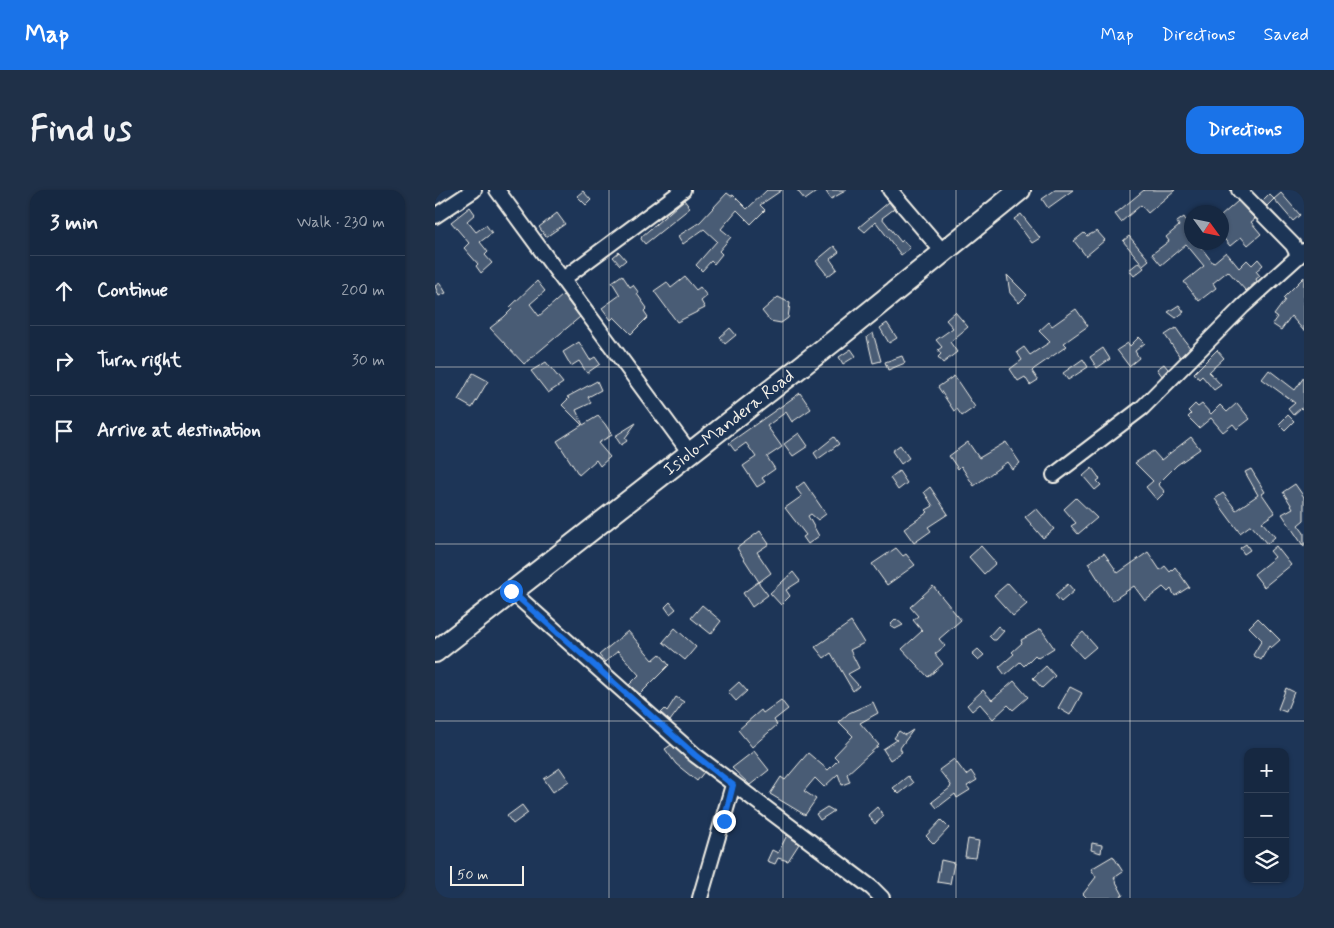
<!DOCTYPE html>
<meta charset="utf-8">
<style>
:root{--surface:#162841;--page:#1f3048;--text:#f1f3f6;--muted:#9ea6b1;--line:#35445a;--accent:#1a73e8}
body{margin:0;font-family:Mynerve,sans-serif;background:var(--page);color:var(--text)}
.controls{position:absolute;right:15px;bottom:15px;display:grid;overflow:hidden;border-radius:10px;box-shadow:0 1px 4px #0004}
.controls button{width:45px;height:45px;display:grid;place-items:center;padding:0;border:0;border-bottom:1px solid var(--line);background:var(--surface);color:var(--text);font:25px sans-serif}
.compass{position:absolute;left:749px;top:15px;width:45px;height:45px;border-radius:50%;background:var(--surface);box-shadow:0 1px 4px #0004;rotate:123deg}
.scale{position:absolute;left:15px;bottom:12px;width:74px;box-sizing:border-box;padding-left:5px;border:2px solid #f4f1e8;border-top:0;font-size:14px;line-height:18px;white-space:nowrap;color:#f4f1e8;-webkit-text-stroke:4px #1d3557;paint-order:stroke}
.stop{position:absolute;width:15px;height:15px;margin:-11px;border:4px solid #1a73e8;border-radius:50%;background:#fff}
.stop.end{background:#1a73e8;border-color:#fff;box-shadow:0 1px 5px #0008}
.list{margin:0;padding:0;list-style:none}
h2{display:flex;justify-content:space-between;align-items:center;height:65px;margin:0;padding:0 20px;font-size:21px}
h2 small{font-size:16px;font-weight:400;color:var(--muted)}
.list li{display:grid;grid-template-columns:32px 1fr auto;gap:15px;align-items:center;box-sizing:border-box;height:70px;padding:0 20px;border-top:1px solid var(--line)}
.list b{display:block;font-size:19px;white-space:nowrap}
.list em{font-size:16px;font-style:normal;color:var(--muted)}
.icon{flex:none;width:28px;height:28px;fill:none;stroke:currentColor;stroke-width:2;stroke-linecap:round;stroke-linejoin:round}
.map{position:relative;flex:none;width:869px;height:708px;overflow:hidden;border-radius:15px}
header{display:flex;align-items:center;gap:30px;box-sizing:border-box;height:70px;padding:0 25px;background:var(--accent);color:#fff}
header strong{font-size:24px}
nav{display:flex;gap:28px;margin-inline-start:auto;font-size:18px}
.intro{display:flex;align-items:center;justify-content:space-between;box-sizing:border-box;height:120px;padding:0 30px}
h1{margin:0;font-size:35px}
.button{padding:12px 22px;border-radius:15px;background:var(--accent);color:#fff;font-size:18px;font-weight:700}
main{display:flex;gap:30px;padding:0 30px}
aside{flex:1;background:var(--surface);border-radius:15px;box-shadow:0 1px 4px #0004}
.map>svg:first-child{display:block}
.building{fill:#485b74;stroke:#f4f1e8}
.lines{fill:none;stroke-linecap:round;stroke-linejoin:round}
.minor-casing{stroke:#f4f1e8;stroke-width:18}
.highway-casing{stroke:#f4f1e8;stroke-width:24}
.minor{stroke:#1d3557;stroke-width:14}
.highway{stroke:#1d3557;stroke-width:20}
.route{stroke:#1a73e8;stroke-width:6}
.grid{fill:none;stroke:#f4f1e8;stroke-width:1;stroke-opacity:0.55}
.labels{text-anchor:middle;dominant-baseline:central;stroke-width:4;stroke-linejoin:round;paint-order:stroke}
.street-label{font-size:18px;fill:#f4f1e8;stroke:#1d3557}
</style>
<header>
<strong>Map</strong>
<nav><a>Map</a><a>Directions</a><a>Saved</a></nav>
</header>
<div class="intro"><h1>Find us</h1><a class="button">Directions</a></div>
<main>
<aside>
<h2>3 min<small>Walk · 230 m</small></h2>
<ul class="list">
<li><svg class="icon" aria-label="ahead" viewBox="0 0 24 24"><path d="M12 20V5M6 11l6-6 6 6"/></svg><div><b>Continue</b></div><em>200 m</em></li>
<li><svg class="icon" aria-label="right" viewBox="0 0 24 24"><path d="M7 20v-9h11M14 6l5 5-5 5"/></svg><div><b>Turn right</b></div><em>30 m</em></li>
<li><svg class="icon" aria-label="arrive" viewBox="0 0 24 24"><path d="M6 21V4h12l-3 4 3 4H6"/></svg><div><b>Arrive at destination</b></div></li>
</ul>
</aside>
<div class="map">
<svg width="869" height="708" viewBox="0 0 869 708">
<rect width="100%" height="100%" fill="#1d3557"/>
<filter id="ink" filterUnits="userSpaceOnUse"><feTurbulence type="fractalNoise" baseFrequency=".02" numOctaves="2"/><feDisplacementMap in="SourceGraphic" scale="10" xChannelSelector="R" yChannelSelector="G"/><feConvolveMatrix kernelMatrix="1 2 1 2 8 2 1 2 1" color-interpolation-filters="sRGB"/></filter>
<g filter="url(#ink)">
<!-- building -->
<path class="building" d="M 332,0 L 347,0 L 325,15 L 330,20 L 316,34 L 302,20 L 286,39 L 296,47 L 284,61 L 287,64 L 279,74 L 276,71 L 267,81 L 261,75 L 282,51 L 269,39 L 248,54 L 243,46 L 265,32 L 292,3 L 296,6 L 298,5 L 312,19 Z
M 362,0 L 384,0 L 370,10 Z
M 390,0 L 412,0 L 396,9 Z
M 620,0 L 638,0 L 613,18 L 607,9 Z
M 709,0 L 740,0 L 713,23 L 706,15 L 686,32 L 680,24 Z
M 148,1 L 156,10 L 151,15 L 142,6 Z
M 846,3 L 865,25 L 858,31 L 839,9 Z
M 834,4 L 839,9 L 832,16 L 827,11 Z
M 249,10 L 255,18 L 210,54 L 206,49 L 207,46 Z
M 803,11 L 820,29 L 816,32 L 826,44 L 813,55 L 806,47 L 795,56 L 786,45 L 786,26 Z
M 454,12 L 459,19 L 447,28 L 466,52 L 468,50 L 475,58 L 466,65 L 441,32 L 430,42 L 424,37 Z
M 35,17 L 40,24 L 32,31 L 41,42 L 51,35 L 57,43 L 45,52 L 53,62 L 50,65 L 57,73 L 46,83 L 41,76 L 43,74 L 29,58 L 34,53 L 16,32 Z
M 122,23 L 130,34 L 111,47 L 104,37 Z
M 586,24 L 605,48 L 597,53 L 579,29 Z
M 749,27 L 754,36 L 750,39 L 756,45 L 756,52 L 762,52 L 778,73 L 791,62 L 804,78 L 812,70 L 817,75 L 823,69 L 828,75 L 821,81 L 825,86 L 821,89 L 822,91 L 811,101 L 793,81 L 778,93 L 781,98 L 764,111 L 749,92 L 769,76 L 751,54 L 726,75 L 717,64 L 734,51 L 731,47 L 744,36 L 742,32 Z
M 662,41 L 670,50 L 651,66 L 639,51 L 649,43 L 652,46 Z
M 694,46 L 714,70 L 708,75 L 688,51 Z
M 399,56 L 404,62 L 395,69 L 402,79 L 393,86 L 381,71 Z
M 184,62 L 191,70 L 185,75 L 178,67 Z
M 704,72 L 709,78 L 699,86 L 694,80 Z
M 187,85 L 195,97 L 198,95 L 204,103 L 202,104 L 212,118 L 209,121 L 213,127 L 196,144 L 179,127 L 176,130 L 167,118 L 185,105 L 177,92 Z
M 572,85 L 592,105 L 584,113 L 575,103 Z
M 250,87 L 261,100 L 265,97 L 272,106 L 266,111 L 270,118 L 242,132 L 219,101 L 232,92 L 236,98 Z
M 869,87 L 869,141 L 856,126 L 846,140 L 837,134 L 842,127 L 839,125 L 850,110 L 848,108 Z
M 102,91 L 110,101 L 95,114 L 104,126 L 128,105 L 145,127 L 89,174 L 55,138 L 69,127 L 77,119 L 75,117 Z
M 5,93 L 11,103 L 4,106 L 0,96 Z
M 343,107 L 355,113 L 353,128 L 346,133 L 335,131 L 327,121 Z
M 744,115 L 749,122 L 741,128 L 733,122 Z
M 641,119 L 653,136 L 629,153 L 632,156 L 599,179 L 597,181 L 603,190 L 595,195 L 590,187 L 583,191 L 575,179 L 587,170 L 582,162 L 589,157 L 595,165 L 615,152 L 604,141 L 614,132 L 617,136 Z
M 520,122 L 533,137 L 515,152 L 522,162 L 508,173 L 503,167 L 506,164 L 503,160 L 507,157 L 501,150 L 518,138 L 511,130 Z
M 452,133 L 462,148 L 454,153 L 445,138 Z
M 295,138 L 301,145 L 290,154 L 285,147 Z
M 741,138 L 755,158 L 745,167 L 730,145 Z
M 438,143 L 446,171 L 438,173 L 432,147 Z
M 704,147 L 710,153 L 700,161 L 704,168 L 694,176 L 682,160 L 693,153 L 695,156 Z
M 144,152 L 155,170 L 160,167 L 165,174 L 152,183 L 144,171 L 136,176 L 128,162 Z
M 668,158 L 675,169 L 662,178 L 655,167 Z
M 416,159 L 421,166 L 408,174 L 404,167 Z
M 782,160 L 789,168 L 774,182 L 786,195 L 779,200 L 767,186 L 764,189 L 759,183 Z
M 467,166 L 470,173 L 453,180 L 450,172 Z
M 648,169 L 653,177 L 633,190 L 628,183 Z
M 111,172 L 128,193 L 113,203 L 96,181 Z
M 729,174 L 733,179 L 727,186 L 722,179 Z
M 834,180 L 860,200 L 869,187 L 869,220 L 866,218 L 858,225 L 853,219 L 860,213 L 827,189 Z
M 38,183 L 53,191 L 37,218 L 23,210 Z
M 519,186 L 540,217 L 527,226 L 522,219 L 519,221 L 503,197 Z
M 162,191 L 166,200 L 153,207 L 156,213 L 141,220 L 148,235 L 163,226 L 170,234 L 177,245 L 163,253 L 175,267 L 165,276 L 161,270 L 144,285 L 122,251 L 147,235 L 127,215 L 134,208 L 132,207 Z
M 365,203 L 376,219 L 357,232 L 351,222 L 332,236 L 347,257 L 332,267 L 340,279 L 327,288 L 330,292 L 322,297 L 308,276 L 321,267 L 311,253 L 300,261 L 294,253 Z
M 802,213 L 815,229 L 802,239 L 798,234 L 788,242 L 776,228 L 764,238 L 753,227 L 756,224 L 753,221 L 760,214 L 763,217 L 767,214 L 776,224 L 785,215 L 792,222 Z
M 853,225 L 859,231 L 850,240 L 844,234 Z
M 201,233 L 190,248 L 192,251 L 186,255 L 180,246 Z
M 364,243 L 373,256 L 358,266 L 349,254 Z
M 399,247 L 404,254 L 383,269 L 379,263 Z
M 756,247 L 765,259 L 742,275 L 723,294 L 730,302 L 722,310 L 711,297 L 718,291 L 700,273 L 718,261 L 726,270 Z
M 533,252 L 544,268 L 571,252 L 585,273 L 577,279 L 572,272 L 539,296 L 526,276 L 523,279 L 514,266 Z
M 465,255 L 474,268 L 466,274 L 457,261 Z
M 657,278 L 665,289 L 662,291 L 666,295 L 660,300 L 648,286 Z
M 816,279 L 830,302 L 827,304 L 840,323 L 827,332 L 840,347 L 832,354 L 816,335 L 805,343 L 780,309 L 788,303 L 801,320 L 823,305 L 810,282 Z
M 464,281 L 472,293 L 463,300 L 455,288 Z
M 369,292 L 391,324 L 383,330 L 376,324 L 373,326 L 384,346 L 373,354 L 368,347 L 371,345 L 350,318 L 367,306 L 361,298 Z
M 860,294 L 869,307 L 869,330 L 863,335 L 869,343 L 869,357 L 847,324 L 858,318 L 848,302 Z
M 495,297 L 513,324 L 493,337 L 496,341 L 479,353 L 469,339 L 493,322 L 491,320 L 498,316 L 489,302 Z
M 641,308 L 662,328 L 643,344 L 636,336 L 641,333 L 629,319 Z
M 601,318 L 619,339 L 608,348 L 590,327 Z
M 325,341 L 334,354 L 322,362 L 336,383 L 324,392 L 302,358 Z
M 811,354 L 815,360 L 809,364 L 805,358 Z
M 546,356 L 561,373 L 549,384 L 534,367 Z
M 841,356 L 856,375 L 829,397 L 819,384 L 840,367 L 835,361 Z
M 461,358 L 468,366 L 471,364 L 480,375 L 452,395 L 437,374 Z
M 713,362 L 725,380 L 730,376 L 735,382 L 740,377 L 754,397 L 740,406 L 736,399 L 733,402 L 728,397 L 710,411 L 699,396 L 677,411 L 653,373 L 669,363 L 683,383 Z
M 358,382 L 365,391 L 351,400 L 355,406 L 346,415 L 335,403 Z
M 323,392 L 333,405 L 317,417 L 308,403 Z
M 573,393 L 592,414 L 578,426 L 559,405 Z
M 633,394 L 639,401 L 626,412 L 620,405 Z
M 498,396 L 526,430 L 504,449 L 510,456 L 500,464 L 508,474 L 493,487 L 467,459 L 487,441 L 478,430 L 483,426 L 475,417 Z
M 235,412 L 241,419 L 235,424 L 230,417 Z
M 267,415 L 286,431 L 276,444 L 256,428 Z
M 823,428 L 845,450 L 836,458 L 834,456 L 826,470 L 818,465 L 827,450 L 814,437 Z
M 461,429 L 468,435 L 460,439 L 455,435 Z
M 416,432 L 429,453 L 415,460 L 424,478 L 413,484 L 424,496 L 418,501 L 396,463 L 389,468 L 380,457 Z
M 563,436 L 569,441 L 561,450 L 558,450 L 554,446 Z
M 240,438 L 261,457 L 250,470 L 228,452 Z
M 606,439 L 619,458 L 603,468 L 600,465 L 589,476 L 585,472 L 570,485 L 564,477 L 579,464 L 577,462 L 587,453 L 586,450 Z
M 193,441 L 218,470 L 225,464 L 234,475 L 205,504 L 194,495 L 204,485 L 183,461 L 170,472 L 164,465 Z
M 648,442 L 661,457 L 648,468 L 635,454 Z
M 543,459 L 549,465 L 543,470 L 537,464 Z
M 611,476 L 620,486 L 607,498 L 598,488 Z
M 579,491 L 593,507 L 578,520 L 573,515 L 558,529 L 545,514 L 537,521 L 532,515 L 548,500 L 557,510 Z
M 304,492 L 312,501 L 301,511 L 293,502 Z
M 635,497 L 647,503 L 635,525 L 623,518 Z
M 851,498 L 859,502 L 851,522 L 843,519 Z
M 241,507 L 249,512 L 235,531 L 226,523 L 230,519 L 232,521 Z
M 346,510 L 353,519 L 339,530 L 342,535 L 317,557 L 303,540 L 326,520 L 328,523 Z
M 438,512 L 443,523 L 425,533 L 444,555 L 412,584 L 415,592 L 407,595 L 403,584 L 389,597 L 380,588 L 369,601 L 381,609 L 370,625 L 335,604 L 346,587 L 350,590 L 373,563 L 393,580 L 403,570 L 399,566 L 418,546 L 404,532 L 414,523 Z
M 478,540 L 465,558 L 467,562 L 455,570 L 448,559 L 462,550 L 459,548 L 464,541 L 470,545 Z
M 236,555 L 269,582 L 262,591 L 241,574 L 230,559 Z
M 319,561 L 334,580 L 315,595 L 297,578 Z
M 519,569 L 531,585 L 536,581 L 542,590 L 532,596 L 535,600 L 522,608 L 520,604 L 502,618 L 497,612 L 515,598 L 516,595 L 504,580 Z
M 125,578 L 134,591 L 118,602 L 109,589 Z
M 473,586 L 478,593 L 464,604 L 458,598 Z
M 87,615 L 93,623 L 78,634 L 72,626 Z
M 392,617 L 399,621 L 385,630 L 381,624 Z
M 442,617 L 449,626 L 440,634 L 433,625 Z
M 506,630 L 514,638 L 499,654 L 491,646 Z
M 352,645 L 364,654 L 353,671 L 343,668 L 340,674 L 332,671 L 337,660 L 343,663 Z
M 533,649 L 544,651 L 541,668 L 530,667 Z
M 657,653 L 667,655 L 666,663 L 656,660 Z
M 678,666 L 688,682 L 679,688 L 688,705 L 683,708 L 652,708 L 648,704 L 661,687 L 656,679 Z
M 506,670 L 519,673 L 515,694 L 502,692 Z"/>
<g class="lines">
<!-- minor casing -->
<g class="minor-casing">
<path id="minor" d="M 62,0 L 255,263
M 455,0 L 508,62
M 804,0 L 858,55 L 863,65
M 0,26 L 39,0
M 128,89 L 248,0
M 619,285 L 707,218 L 808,116 L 869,61
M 76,401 L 260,565 L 437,698 L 447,708
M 265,708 L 298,595"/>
</g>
<!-- highway casing -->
<g class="highway-casing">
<path id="highway" d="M 0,462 L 400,150 L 585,0"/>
</g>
<!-- minor -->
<use href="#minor" class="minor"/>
<!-- highway -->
<use href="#highway" class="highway"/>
</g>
</g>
<g class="lines" filter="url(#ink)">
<!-- route -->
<path class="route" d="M 76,401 L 260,565 L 298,595 L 289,631"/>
</g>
<!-- grid -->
<path class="grid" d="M 174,0 L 174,708M 348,0 L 348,708M 521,0 L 521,708M 695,0 L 695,708M 0,177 L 869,177M 0,354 L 869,354M 0,531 L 869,531"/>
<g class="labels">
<!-- street labels -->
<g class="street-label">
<text transform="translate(294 233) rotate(-38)">Isiolo-Mandera Road</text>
</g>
</g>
</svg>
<div class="controls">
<button>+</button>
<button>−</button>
<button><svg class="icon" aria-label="layers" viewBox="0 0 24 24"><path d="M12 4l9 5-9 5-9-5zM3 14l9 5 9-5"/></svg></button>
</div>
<svg class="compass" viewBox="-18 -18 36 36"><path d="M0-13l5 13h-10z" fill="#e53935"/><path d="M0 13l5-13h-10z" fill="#9ea6b1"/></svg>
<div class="scale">50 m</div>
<div class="stop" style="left:76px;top:401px"></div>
<div class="stop end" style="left:289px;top:631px"></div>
</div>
</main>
